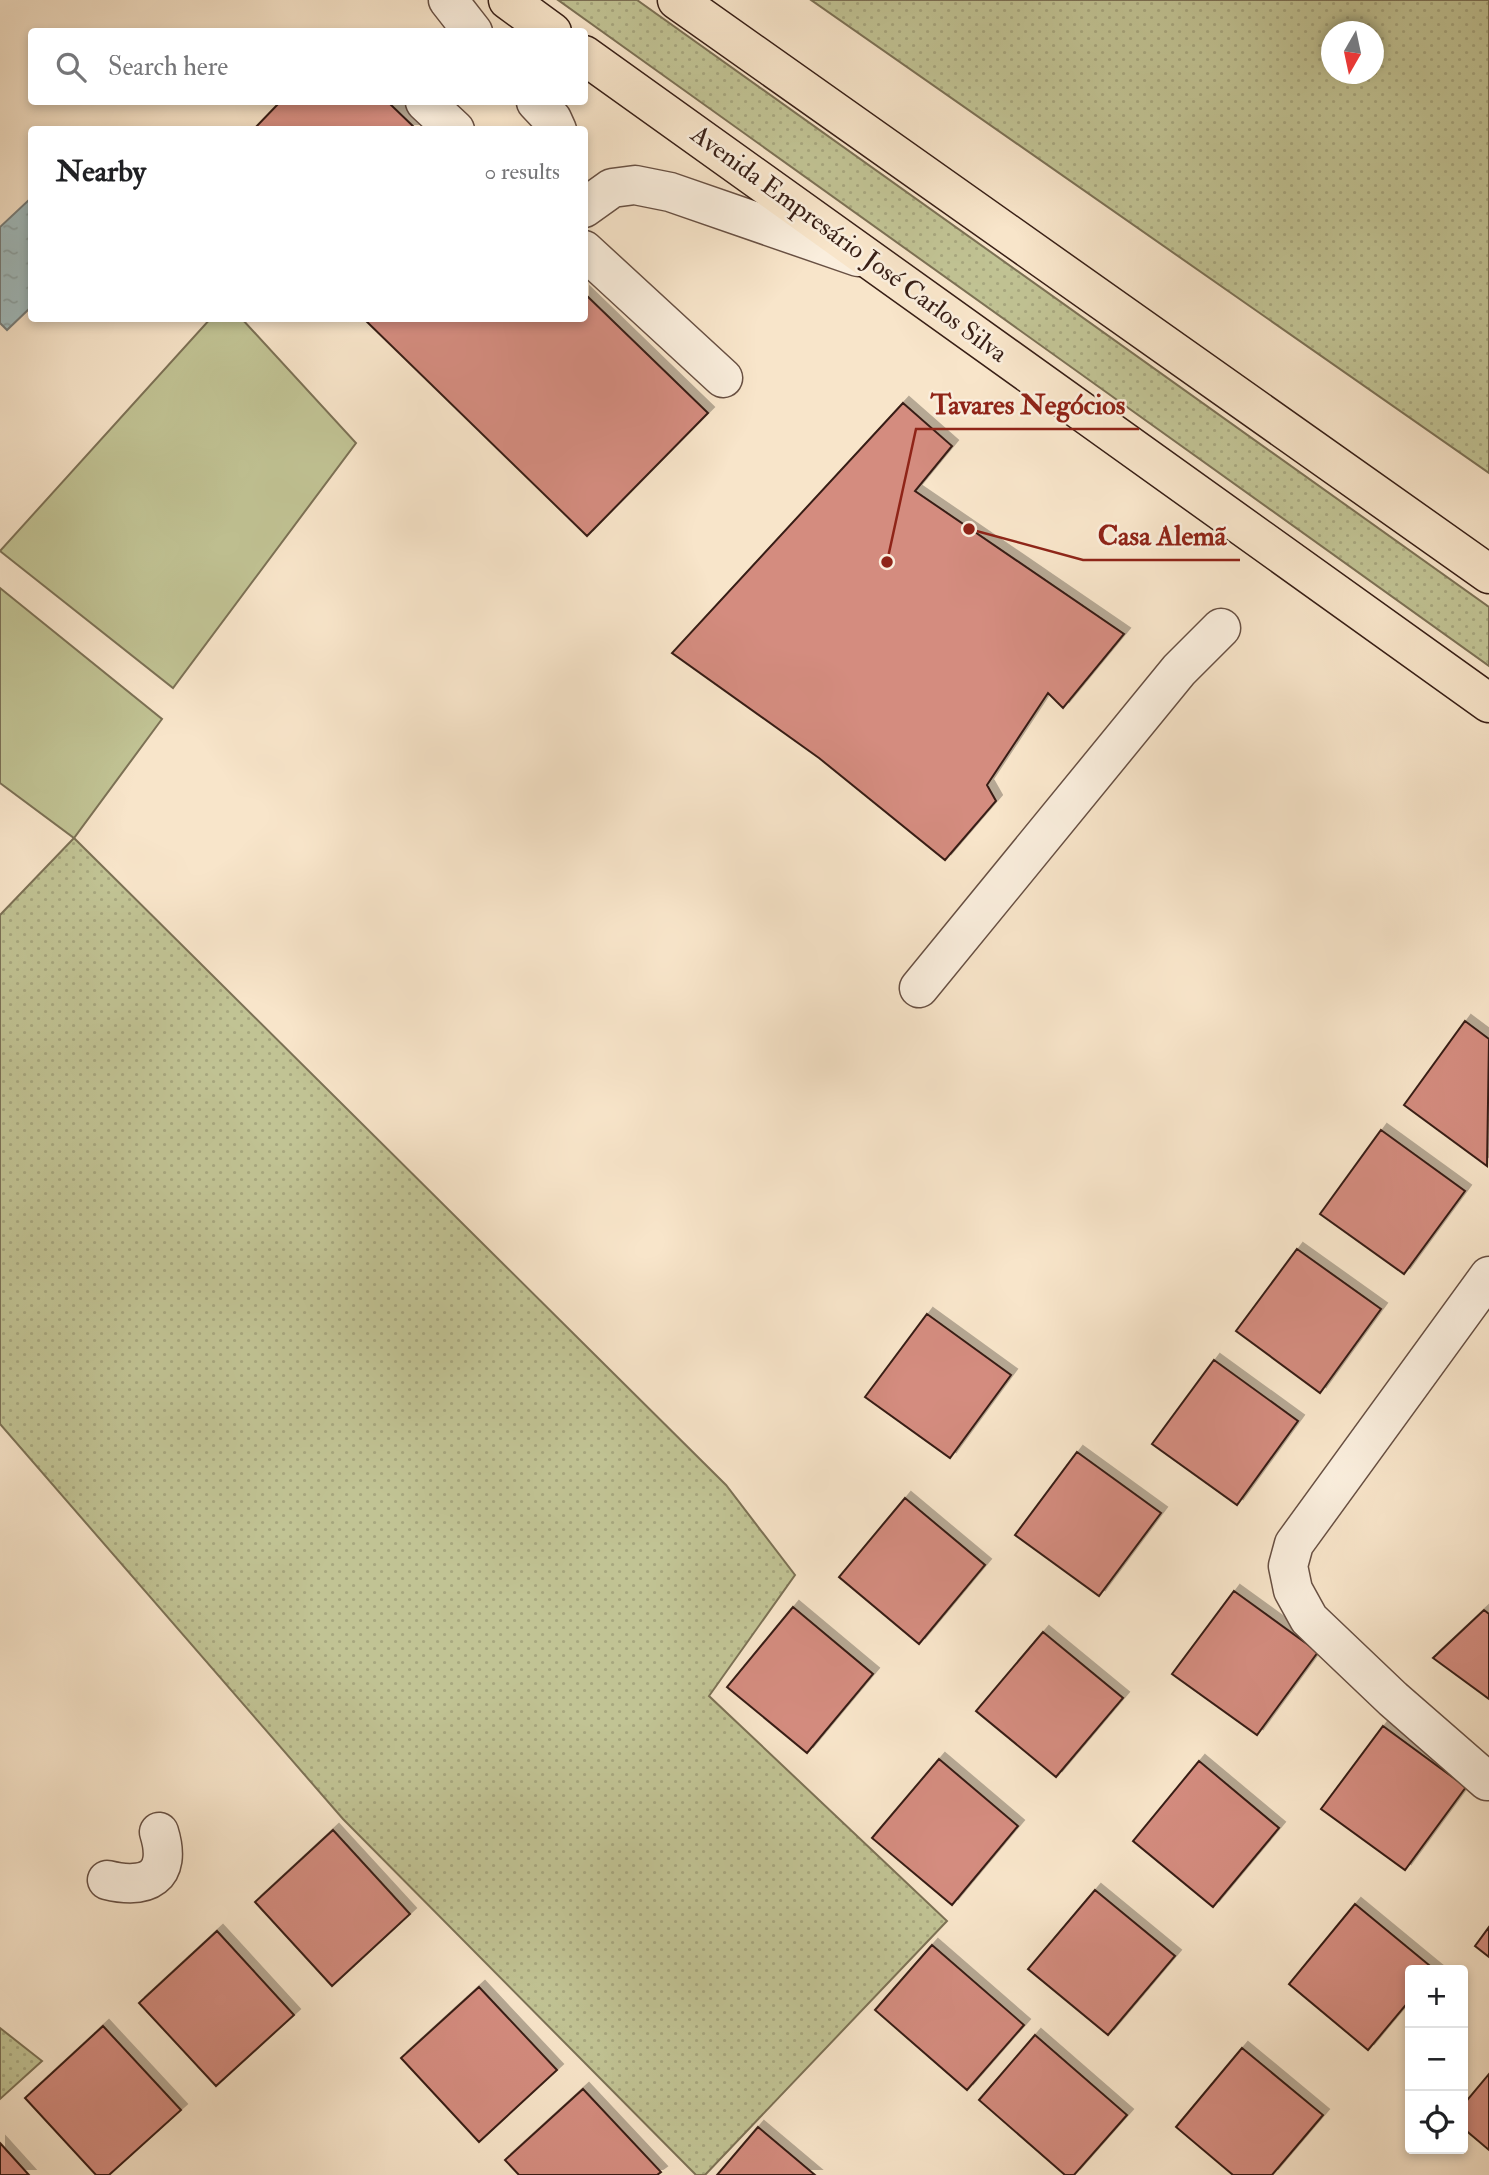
<!DOCTYPE html>
<meta charset="utf-8">
<style>
:root{--surface:#fff;--page:#f2f2f2;--text:#202124;--muted:#757577;--line:#e0e0e0}
body{margin:0;font-family:"IM FELL Double Pica",serif;background:var(--page);color:var(--text)}
.controls{position:absolute;right:21px;bottom:21px;display:grid;overflow:hidden;border-radius:7px;box-shadow:0 4px 10px #0003}
.controls button{width:63px;height:63px;display:grid;place-items:center;padding:0;border:0;border-bottom:2px solid var(--line);background:var(--surface);color:var(--text);font:35px sans-serif}
.compass{position:absolute;left:1321px;top:21px;width:63px;height:63px;border-radius:50%;background:var(--surface);box-shadow:0 4px 10px #0003;rotate:189deg}
.list{margin:0;padding:0;list-style:none}
h2{display:flex;justify-content:space-between;align-items:center;height:91px;margin:0;padding:0 28px;font-size:30px}
h2 small{font-size:23px;font-weight:400;color:var(--muted)}
.icon{flex:none;width:38px;height:38px;fill:none;stroke:currentColor;stroke-width:2;stroke-linecap:round;stroke-linejoin:round}
.map{position:relative;flex:none;width:1489px;height:2175px;overflow:hidden}
.search{position:absolute;background:var(--surface);box-shadow:0 4px 10px #0003;left:28px;top:28px;width:560px;height:77px;display:flex;align-items:center;gap:18px;box-sizing:border-box;padding:0 24px;border-radius:7px;color:var(--muted);font-size:26px}
.panel{position:absolute;background:var(--surface);box-shadow:0 4px 10px #0003;left:28px;top:126px;width:560px;height:196px;border-radius:7px}
.map>svg:first-child{display:block}
.grass{fill:url(#grass-dots);stroke:#7c7155;stroke-width:2;fill-rule:evenodd}
.garden{fill:#c1c394;stroke:#7c7155;stroke-width:2}
.water{fill:url(#water-ripples);stroke:#777e7c;stroke-width:2}
.building{fill:#d48c7f;stroke:#381f16;stroke-width:2;filter:url(#shadow)}
.lines{fill:none;stroke-linecap:round;stroke-linejoin:round}
.minor-casing{stroke:#685043;stroke-width:41}
.major-casing{stroke:#381f16;stroke-width:41}
.minor{stroke:#faeedd;stroke-width:38}
.major{stroke:#f8e5ca;stroke-width:38}
.labels{text-anchor:middle;dominant-baseline:central;stroke-width:5;stroke-linejoin:round;paint-order:stroke}
.street-label{font-size:26px;fill:#381f16;stroke:#faeedd}
.leader{fill:none;stroke:#8f2418;stroke-width:2.5}
.callout-dot{fill:#8f2418;stroke:#faeedd;stroke-width:2.5}
.callout-label{font-size:28px;text-anchor:middle;font-weight:bold;fill:#8f2418;stroke:#faeedd;stroke-width:5;stroke-linejoin:round;paint-order:stroke}
</style>
<div class="map">
<svg width="1489" height="2175" viewBox="0 0 1489 2175">
<defs>
<pattern id="grass-dots" width="8" height="8" patternUnits="userSpaceOnUse" patternTransform="scale(1.75)"><rect width="8" height="8" fill="#c1c394"/><path d="M2 2h.1M6 6h.1" fill="none" stroke="#a7a77f" stroke-width="1.8" stroke-linecap="round"/></pattern>
<pattern id="water-ripples" width="26" height="14" patternUnits="userSpaceOnUse" patternTransform="scale(1.75)"><rect width="26" height="14" fill="#a1bdc0"/><path d="M2 4q2-2 4 0t4 0M15 11q2-2 4 0t4 0" fill="none" stroke="#8ba2a4"/></pattern>
<filter id="shadow"><feDropShadow dx="6" dy="-6" stdDeviation="0" flood-color="#0004"/></filter>
</defs>
<rect width="100%" height="100%" fill="#f8e5ca"/>
<filter id="stains"><feTurbulence type="fractalNoise" baseFrequency=".00286" numOctaves="4"/><feColorMatrix values="0 0 0 0 .2 0 0 0 0 .09 0 0 0 0 .02 0 0 0 .5 -.17"/></filter>
<radialGradient id="worn" r=".72"><stop offset=".6" stop-color="#630" stop-opacity="0"/><stop offset="1" stop-color="#630" stop-opacity=".3"/></radialGradient>
<!-- grass -->
<path class="grass" d="M 558,0 L 637,0 L 1489,607 L 1489,666 Z
M 811,0 L 1489,0 L 1489,473 ZM 1332,32 L 1374,32 L 1374,74 L 1332,74 Z
M 74,838 L 726,1485 L 795,1575 L 709,1696 L 947,1921 L 705,2175 L 696,2175 L 343,1819 L 0,1424 L 0,915 Z
M 0,2028 L 42,2061 L 0,2099 Z"/>
<!-- garden -->
<path class="garden" d="M 211,318 L 242,319 L 356,443 L 173,688 L 0,551 Z
M 0,588 L 162,719 L 74,838 L 0,783 Z"/>
<!-- water -->
<path class="water" d="M 31,198 L 31,307 L 7,330 L 0,323 L 0,227 Z"/>
<!-- building -->
<path class="building" d="M 280,102 L 388,102 L 417,130 L 253,130 Z
M 584,293 L 708,413 L 587,536 L 363,318 L 584,318 Z
M 903,403 L 952,446 L 915,491 L 1124,634 L 1063,708 L 1048,693 L 987,785 L 996,801 L 945,860 L 819,758 L 672,653 Z
M 1465,1021 L 1489,1039 L 1487,1166 L 1404,1105 Z
M 1381,1130 L 1465,1191 L 1404,1274 L 1320,1214 Z
M 1297,1249 L 1381,1309 L 1320,1393 L 1236,1331 Z
M 927,1314 L 1011,1375 L 950,1458 L 865,1397 Z
M 1214,1360 L 1298,1421 L 1237,1505 L 1152,1444 Z
M 1077,1452 L 1161,1513 L 1099,1596 L 1015,1535 Z
M 905,1498 L 985,1565 L 919,1644 L 839,1577 Z
M 1234,1591 L 1318,1652 L 1257,1735 L 1172,1674 Z
M 793,1607 L 873,1674 L 807,1753 L 727,1687 Z
M 1484,1610 L 1489,1614 L 1489,1699 L 1433,1658 Z
M 1043,1632 L 1123,1698 L 1056,1777 L 976,1711 Z
M 1383,1726 L 1466,1787 L 1405,1870 L 1321,1809 Z
M 939,1759 L 1018,1826 L 952,1905 L 872,1838 Z
M 1199,1761 L 1279,1828 L 1213,1907 L 1133,1841 Z
M 333,1830 L 410,1914 L 332,1986 L 255,1902 Z
M 1095,1890 L 1175,1956 L 1108,2035 L 1028,1969 Z
M 1355,1904 L 1435,1970 L 1410,1970 L 1410,2000 L 1368,2050 L 1289,1984 Z
M 1489,1927 L 1489,1957 L 1475,1946 Z
M 217,1931 L 294,2015 L 216,2086 L 139,2003 Z
M 932,1945 L 1024,2025 L 967,2090 L 875,2010 Z
M 479,1987 L 557,2070 L 479,2142 L 401,2058 Z
M 103,2026 L 181,2110 L 109,2175 L 96,2175 L 25,2098 Z
M 1035,2035 L 1127,2115 L 1074,2175 L 1065,2175 L 979,2100 Z
M 1242,2048 L 1323,2115 L 1272,2175 L 1233,2175 L 1176,2127 Z
M 1489,2074 L 1489,2150 L 1463,2128 L 1463,2105 Z
M 583,2089 L 661,2172 L 657,2175 L 519,2175 L 505,2160 Z
M 758,2127 L 815,2175 L 717,2175 Z
M 0,2143 L 29,2175 L 0,2175 Z"/>
<g class="lines">
<!-- minor casing -->
<g class="minor-casing">
<path id="minor" d="M 448,0 L 473,32
M 425,102 L 455,130
M 536,102 L 552,119 L 557,130
M 584,208 L 612,188 L 635,185 L 670,192 L 858,257
M 584,250 L 723,378
M 919,988 L 1179,670 L 1221,628
M 1487,1781 L 1393,1699 L 1309,1619 L 1293,1590 L 1288,1566 L 1294,1544 L 1489,1276
M 107,1880 C 147,1890 173,1877 159,1832"/>
</g>
<!-- major casing -->
<g class="major-casing">
<path id="major" d="M 508,0 L 552,32
M 677,0 L 1489,574
M 584,55 L 1489,703"/>
</g>
<!-- minor -->
<use href="#minor" class="minor"/>
<!-- major -->
<use href="#major" class="major"/>
</g>
<g class="labels">
<!-- street labels -->
<g class="street-label">
<text transform="translate(849 244) rotate(36)">Avenida Empresário José Carlos Silva</text>
</g>
</g>
<!-- callouts -->
<path class="leader" d="M887 562L916 429H1139M969 529L1083 560H1240"/>
<g class="callout-dot">
<circle cx="887" cy="562" r="7"/>
<circle cx="969" cy="529" r="7"/>
</g>
<g class="callout-label">
<text x="1028" y="414">Tavares Negócios</text>
<text x="1162" y="545">Casa Alemã</text>
</g>
<rect width="100%" height="100%" filter="url(#stains)"/>
<rect width="100%" height="100%" fill="url(#worn)"/>
</svg>
<div class="controls">
<button>+</button>
<button>−</button>
<button><svg class="icon" aria-label="locate" viewBox="0 0 24 24"><circle cx="12" cy="12" r="6"/><path d="M12 2v4M12 18v4M2 12h4M18 12h4"/></svg></button>
</div>
<svg class="compass" viewBox="-18 -18 36 36"><path d="M0-13l5 13h-10z" fill="#e53935"/><path d="M0 13l5-13h-10z" fill="#757577"/></svg>
<div class="search"><svg class="icon" aria-label="search" viewBox="0 0 24 24"><circle cx="10" cy="10" r="6"/><path d="M15 15l6 6"/></svg>Search here</div>
<section class="panel">
<h2>Nearby<small>0 results</small></h2>
<ul class="list">
</ul>
</section>
</div>
